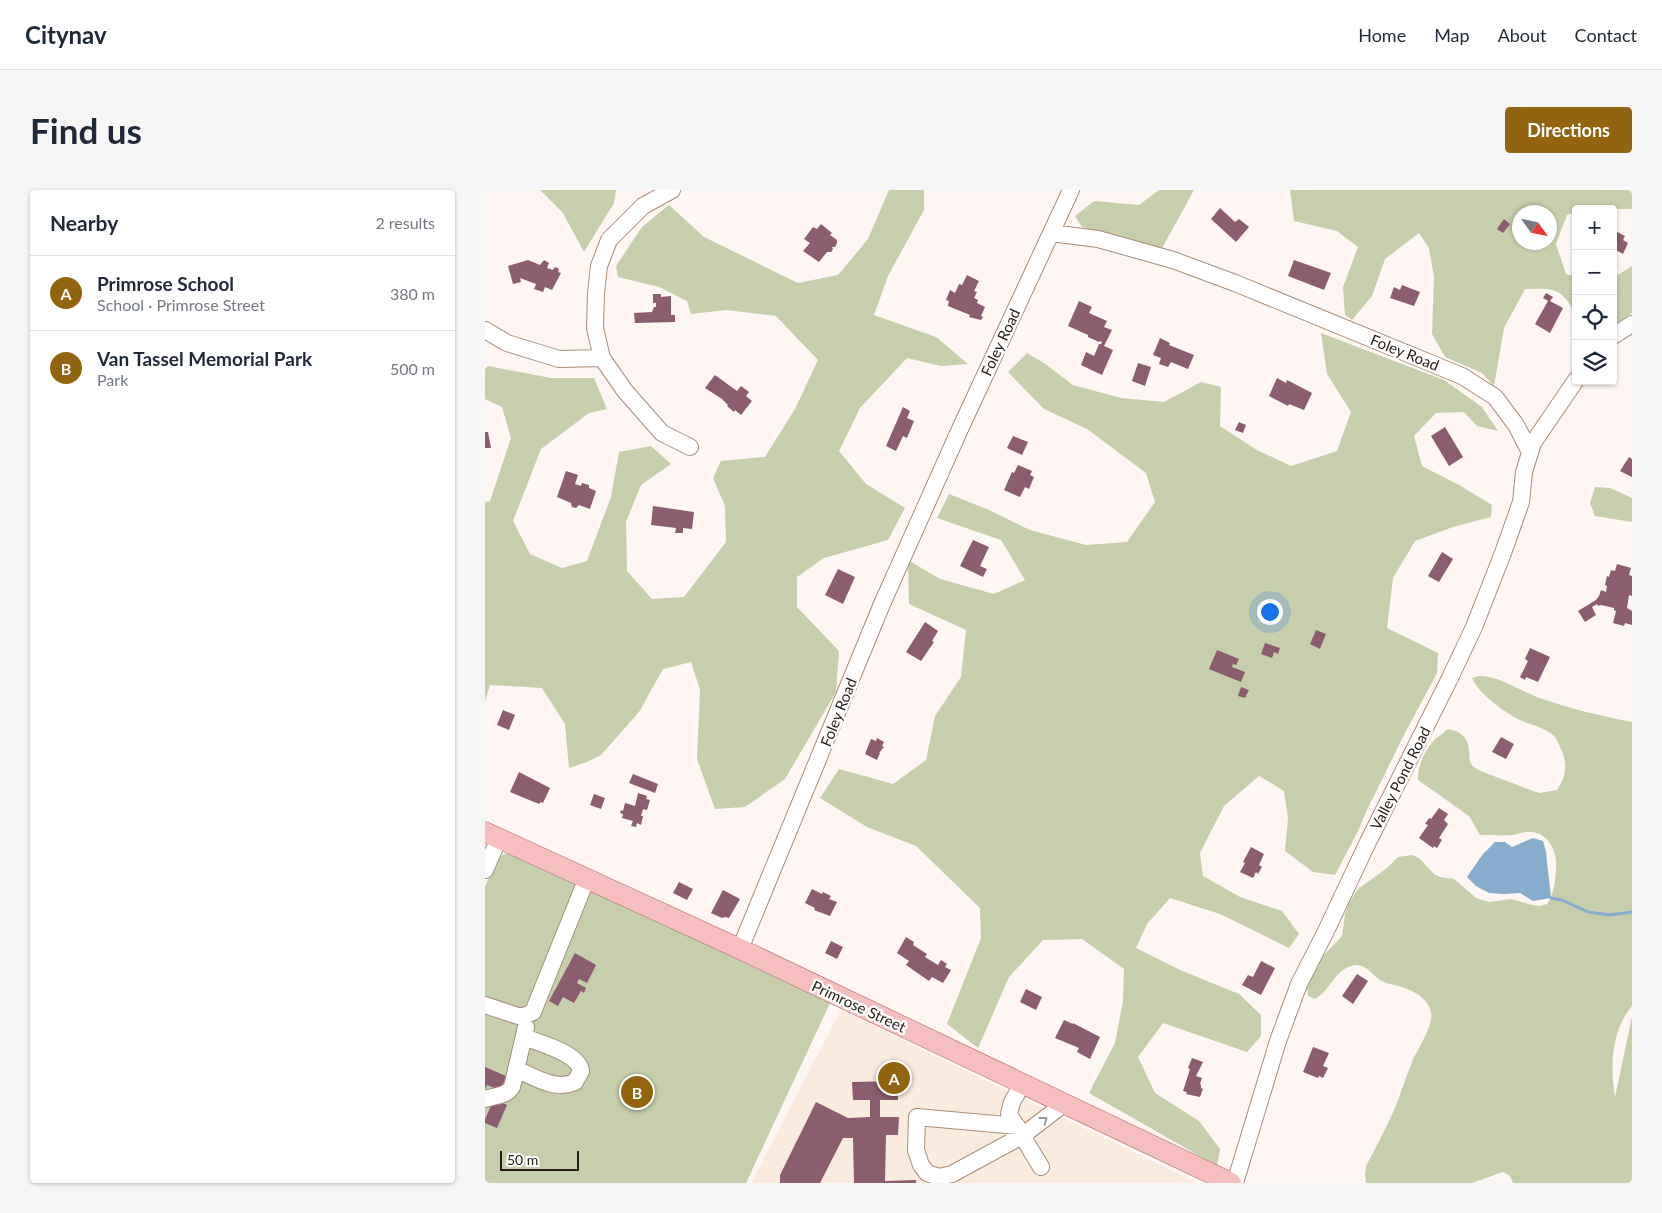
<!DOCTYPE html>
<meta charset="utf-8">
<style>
:root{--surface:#fff;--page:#f6f6f7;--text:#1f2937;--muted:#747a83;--line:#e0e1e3;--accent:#926410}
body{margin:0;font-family:Lato,sans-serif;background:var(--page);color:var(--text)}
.controls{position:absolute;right:15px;top:15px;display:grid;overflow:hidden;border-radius:5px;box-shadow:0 1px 4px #0004}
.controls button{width:45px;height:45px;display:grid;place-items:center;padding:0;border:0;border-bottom:1px solid var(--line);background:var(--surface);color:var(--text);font:25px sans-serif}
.compass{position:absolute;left:1027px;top:15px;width:45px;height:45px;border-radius:50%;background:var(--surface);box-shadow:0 1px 4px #0004;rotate:123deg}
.scale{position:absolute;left:15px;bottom:12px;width:79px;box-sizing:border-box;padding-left:5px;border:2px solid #271c14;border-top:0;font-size:14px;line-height:18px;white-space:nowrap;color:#271c14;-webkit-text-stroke:4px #fff;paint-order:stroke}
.you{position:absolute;left:784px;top:421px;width:18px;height:18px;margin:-12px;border:4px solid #fff;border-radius:50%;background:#1a73e8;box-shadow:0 0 0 8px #1a73e833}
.badge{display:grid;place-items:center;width:32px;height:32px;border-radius:50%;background:var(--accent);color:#fff;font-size:16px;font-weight:700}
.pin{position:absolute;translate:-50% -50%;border:2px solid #fff;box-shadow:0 1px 5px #0006}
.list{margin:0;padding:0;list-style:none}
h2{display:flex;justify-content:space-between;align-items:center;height:65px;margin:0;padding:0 20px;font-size:21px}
h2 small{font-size:16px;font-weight:400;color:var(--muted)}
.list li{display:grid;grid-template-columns:32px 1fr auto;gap:15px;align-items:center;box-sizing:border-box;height:75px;padding:0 20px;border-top:1px solid var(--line)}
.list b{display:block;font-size:19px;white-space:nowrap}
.list p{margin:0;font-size:16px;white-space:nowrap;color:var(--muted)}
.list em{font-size:16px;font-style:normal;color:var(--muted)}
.icon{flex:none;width:28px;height:28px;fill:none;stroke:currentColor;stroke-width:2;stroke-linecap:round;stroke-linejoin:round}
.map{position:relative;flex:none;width:1147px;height:993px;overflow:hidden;border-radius:5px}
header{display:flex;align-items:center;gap:30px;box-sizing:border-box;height:70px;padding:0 25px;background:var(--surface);border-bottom:1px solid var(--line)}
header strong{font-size:24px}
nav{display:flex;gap:28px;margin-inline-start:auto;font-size:18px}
.intro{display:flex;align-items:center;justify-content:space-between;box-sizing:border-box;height:120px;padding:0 30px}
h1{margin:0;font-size:35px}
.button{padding:12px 22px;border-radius:5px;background:var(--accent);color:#fff;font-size:18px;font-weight:700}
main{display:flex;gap:30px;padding:0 30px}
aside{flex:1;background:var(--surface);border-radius:5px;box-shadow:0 1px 4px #0004}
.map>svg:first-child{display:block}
.built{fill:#faebdf}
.green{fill:#c7ceac;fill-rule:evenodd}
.water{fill:#86acce}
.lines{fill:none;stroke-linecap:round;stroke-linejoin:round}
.stream{stroke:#86acce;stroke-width:3}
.building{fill:#8b5d6e}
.minor-casing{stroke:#a98d78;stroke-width:18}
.major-casing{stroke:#aa6968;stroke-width:21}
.minor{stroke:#fff;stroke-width:16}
.major{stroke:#f7bec0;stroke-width:20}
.oneway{stroke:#9e9995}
.labels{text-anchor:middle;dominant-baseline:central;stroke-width:5;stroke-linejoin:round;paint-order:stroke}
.street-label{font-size:15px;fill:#271c14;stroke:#fff}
</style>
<header>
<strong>Citynav</strong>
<nav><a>Home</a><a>Map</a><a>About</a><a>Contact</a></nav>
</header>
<div class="intro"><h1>Find us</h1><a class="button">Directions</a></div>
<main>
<aside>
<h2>Nearby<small>2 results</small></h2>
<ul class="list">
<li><span class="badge">A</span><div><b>Primrose School</b><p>School · Primrose Street</p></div><em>380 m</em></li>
<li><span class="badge">B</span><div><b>Van Tassel Memorial Park</b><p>Park</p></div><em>500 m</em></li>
</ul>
</aside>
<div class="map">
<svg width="1147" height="993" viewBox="0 0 1147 993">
<rect width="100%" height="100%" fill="#fdf6f2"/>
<!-- built -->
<path class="built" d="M 356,820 L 638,957 L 712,993 L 266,993 Z"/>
<!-- green -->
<path class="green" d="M 55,0 L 131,0 L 129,13 L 99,62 L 78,23 Z
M 404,0 L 439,0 L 439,20 L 403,86 L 389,125 L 451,147 L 483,174 L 456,176 L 422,168 L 375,218 L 354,261 L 381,294 L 420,318 L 403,350 L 339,368 L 312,387 L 312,417 L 354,461 L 351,502 L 300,589 L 260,617 L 230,619 L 212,569 L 215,500 L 206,472 L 178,479 L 154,522 L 116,565 L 102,572 L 84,578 L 80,534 L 57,498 L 5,495 L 0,511 L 0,312 L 5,311 L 26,248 L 17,217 L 0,209 L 0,179 L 3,176 L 66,188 L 109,188 L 122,219 L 104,223 L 56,259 L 28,331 L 45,364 L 77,378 L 102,371 L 126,307 L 134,262 L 166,256 L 186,274 L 156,295 L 141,332 L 142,381 L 167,409 L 199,407 L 241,352 L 240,316 L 228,288 L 236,271 L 280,267 L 310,219 L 333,170 L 291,126 L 241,120 L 206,124 L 202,111 L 174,97 L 133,87 L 131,76 L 157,37 L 184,15 L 219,47 L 313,93 L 353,85 L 383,49 Z
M 674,0 L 709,0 L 676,60 L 597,37 L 590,26 L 609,11 L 654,15 Z
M 805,0 L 1147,0 L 1147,19 L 1091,19 L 1091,22 L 1082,25 L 1071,54 L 1081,84 L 1091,87 L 1091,126 C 1077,97 1070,98 1040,99 L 1019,138 L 1009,196 L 997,183 L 960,167 L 947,144 L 949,87 L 944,58 L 934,43 L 900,69 L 887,106 L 867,130 L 860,125 L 858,97 L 873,57 L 852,41 L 809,31 ZM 1034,22 L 1064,22 L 1064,52 L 1034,52 Z
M 1147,76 L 1147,123 L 1128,136 L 1128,88 Z
M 836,143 L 959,190 L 997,217 L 1013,241 L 992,236 L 979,222 L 951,223 L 929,246 L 937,276 L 974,295 L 1007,315 L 1006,327 L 968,337 L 930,351 L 908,388 L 902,438 L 953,463 L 952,483 L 919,545 L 882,620 L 873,641 L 850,685 L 828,682 L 800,661 L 803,628 L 799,601 L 774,586 L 739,616 L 715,663 L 718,686 L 755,707 L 797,721 L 814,744 L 804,758 L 735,724 L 685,708 L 662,734 L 651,758 L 695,780 L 754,804 L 776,825 L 776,846 L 762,862 L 678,833 L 653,867 L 670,903 L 714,931 L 735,959 L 732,976 L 604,903 L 630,853 L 638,811 L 639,779 L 597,749 L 558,750 L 524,787 L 493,858 L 462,834 L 496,748 L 495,718 L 431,656 L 382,637 L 335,608 L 354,579 L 408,594 L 441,570 L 450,526 L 476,487 L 481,440 L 424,414 L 423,370 L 455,389 L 509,404 L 540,390 L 516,350 L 452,328 L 464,304 L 504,320 L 545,340 L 601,355 L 642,352 L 670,312 L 661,283 L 602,239 L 559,219 L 523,182 L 542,163 L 559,173 L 588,195 L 636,208 L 679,212 L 716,192 L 736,197 L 735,236 L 772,260 L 806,276 L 852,261 L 866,222 L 842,184 Z
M 1110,297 L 1125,298 L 1147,308 L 1147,332 L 1110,326 L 1105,313 Z
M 994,486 C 1015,486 1033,500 1052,507 C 1083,518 1115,526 1147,532 L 1147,816 C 1126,841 1125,876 1130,907 L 1147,827 L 1147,993 L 1028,993 L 1025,986 L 1018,982 L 987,993 L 881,993 L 880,984 L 881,976 C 891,957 901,938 910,918 C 916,903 921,887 927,872 C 932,860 949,835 946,822 C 942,804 920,797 905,794 C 887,790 883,770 866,776 C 849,781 845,801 830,809 L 823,806 L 822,798 L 825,784 L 837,767 L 857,746 L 860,724 L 865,711 L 873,699 L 902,678 L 913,667 L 927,665 L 934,668 L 949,684 L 955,687 L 969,689 L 991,708 L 1004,712 L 1026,709 L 1047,715 L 1055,716 L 1062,714 C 1069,704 1070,692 1071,680 C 1073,663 1064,640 1042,642 C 1037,642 1032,645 1027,645 C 1016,646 1006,645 995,645 L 984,626 L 933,590 C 932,576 940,560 950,549 C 954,546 959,543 963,539 C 975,541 983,547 984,560 C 985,563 984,569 985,572 C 987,577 994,580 998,582 L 1048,601 L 1055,603 L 1072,600 C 1082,585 1083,573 1075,557 C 1074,554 1072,550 1070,547 C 1062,538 1046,535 1035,530 C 1020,523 993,503 987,488 Z
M 19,664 L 26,664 L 346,811 L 261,993 L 0,993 L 0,697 L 12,669 Z"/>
<!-- water -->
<path class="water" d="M 1048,648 L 1058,651 L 1061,662 L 1066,708 L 1048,711 L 1035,703 L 1019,704 L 1004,703 L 991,696 L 982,687 L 998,664 L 1010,652 L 1020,652 L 1027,657 Z"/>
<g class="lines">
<!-- stream -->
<path class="stream" d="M 1066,708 L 1077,710 L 1103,722 L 1125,725 L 1147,722"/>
</g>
<!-- building -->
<path class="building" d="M 735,18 L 750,32 L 754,29 L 764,37 L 751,52 L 726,29 Z
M 1019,29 L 1025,34 L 1018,43 L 1012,39 Z
M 336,34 L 347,43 L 345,45 L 352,50 L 352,53 L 350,57 L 347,57 L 348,59 L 346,62 L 342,62 L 334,72 L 318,61 L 325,53 L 319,49 L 328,37 L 332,39 Z
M 1128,40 L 1140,46 L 1138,50 L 1143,53 L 1138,64 L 1131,60 L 1130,63 L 1128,62 Z
M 43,70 L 55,75 L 59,70 L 64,73 L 62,78 L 68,80 L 70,77 L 74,79 L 73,82 L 76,83 L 67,100 L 60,97 L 58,102 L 49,99 L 51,94 L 35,88 L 36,92 L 28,94 L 23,76 Z
M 809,70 L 846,83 L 839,100 L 803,86 Z
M 482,85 L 494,91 L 489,101 L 492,102 L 489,108 L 493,110 L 492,113 L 500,117 L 496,126 L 498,127 L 496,130 L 484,127 L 485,125 L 463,116 L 464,111 L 461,110 L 465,100 L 470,103 L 474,94 L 477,95 Z
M 917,95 L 935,102 L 929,116 L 905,108 L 909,97 L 915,100 Z
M 1061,103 L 1068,107 L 1065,111 L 1078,118 L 1065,143 L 1050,134 L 1063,111 L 1058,108 Z
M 168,104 L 176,104 L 176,107 L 186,106 L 186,125 L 190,125 L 190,132 L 150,133 L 149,123 L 167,122 L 169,117 L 171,117 L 171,113 L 168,113 Z
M 594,111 L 607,117 L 604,123 L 622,131 L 619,137 L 627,140 L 619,156 L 628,160 L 617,185 L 596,175 L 601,162 L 609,166 L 614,154 L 616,154 L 617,152 L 615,151 L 614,152 L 603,147 L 603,145 L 583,136 Z
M 675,148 L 685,153 L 684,155 L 709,165 L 703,179 L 686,172 L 683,177 L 674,174 L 676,168 L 668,165 Z
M 653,173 L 666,177 L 660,196 L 647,191 Z
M 230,185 L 252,201 L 256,196 L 264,202 L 261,206 L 267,211 L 256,225 L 250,220 L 249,222 L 242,216 L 243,215 L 237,209 L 220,198 Z
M 792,188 L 801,193 L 802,190 L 827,203 L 819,220 L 804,214 L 803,216 L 784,206 Z
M 418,217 L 425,221 L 422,228 L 429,231 L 422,248 L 418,246 L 411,261 L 401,256 Z
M 754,232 L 761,235 L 758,243 L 750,240 Z
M 960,237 L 978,267 L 964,276 L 946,246 Z
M 0,242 L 3,242 L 6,258 L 0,258 Z
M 528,246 L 543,252 L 537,265 L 522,258 Z
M 1144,267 L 1147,269 L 1147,287 L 1135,281 Z
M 533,275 L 547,281 L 545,285 L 549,287 L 544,299 L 540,297 L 535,307 L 519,300 L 527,282 L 529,283 Z
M 81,281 L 93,285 L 90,294 L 96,296 L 97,293 L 104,295 L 104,298 L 111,301 L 105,319 L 94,315 L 91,318 L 87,317 L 86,313 L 72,307 Z
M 168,316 L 209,322 L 207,339 L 198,338 L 198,343 L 190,343 L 191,338 L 166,335 Z
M 488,350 L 504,357 L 495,376 L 502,379 L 498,387 L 475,376 Z
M 957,362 L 968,369 L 954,392 L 943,386 Z
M 1132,374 L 1146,378 L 1144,385 L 1147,386 L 1147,406 L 1144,405 L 1142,418 L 1147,421 L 1147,435 L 1140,433 L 1139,436 L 1128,433 L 1131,421 L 1129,420 L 1129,418 L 1116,415 L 1113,416 L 1112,414 L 1107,417 L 1111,425 L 1100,432 L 1093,421 L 1111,410 L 1114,406 L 1116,400 L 1121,402 L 1122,396 L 1120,395 L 1122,386 L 1124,387 L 1126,380 L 1130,381 Z
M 353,379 L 370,387 L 358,414 L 340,405 Z
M 440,432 L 453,441 L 447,451 L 449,452 L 436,471 L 421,462 Z
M 831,440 L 841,444 L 835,459 L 825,454 Z
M 780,453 L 795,458 L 793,464 L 789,462 L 787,468 L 776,464 Z
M 1045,458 L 1065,467 L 1053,492 L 1041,487 L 1040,490 L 1035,487 L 1043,471 L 1040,469 Z
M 732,460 L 754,469 L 751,475 L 748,474 L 747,477 L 760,482 L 756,492 L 724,479 Z
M 756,497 L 764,500 L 760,508 L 753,506 Z
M 18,520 L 30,525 L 24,540 L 12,535 Z
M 1016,547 L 1029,554 L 1021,569 L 1007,562 Z
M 392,548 L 399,552 L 397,556 L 399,557 L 394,563 L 395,563 L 392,570 L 380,564 L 386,549 L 391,551 Z
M 34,582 L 65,598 L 58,613 L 55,612 L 55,614 L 49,612 L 25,602 Z
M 148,584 L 173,594 L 170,603 L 144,593 Z
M 153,603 L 162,606 L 161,609 L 165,610 L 162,620 L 158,619 L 156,626 L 158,626 L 156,635 L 152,633 L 151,637 L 146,636 L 148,631 L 137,628 L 138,624 L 135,623 L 136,620 L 138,621 L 140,613 L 150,616 Z
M 109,604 L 120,608 L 116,619 L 105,615 Z
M 954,618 L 963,624 L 959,630 L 963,634 L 954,648 L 957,650 L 952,658 L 949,656 L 948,658 L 934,648 L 943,635 L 940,634 L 944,628 L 946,629 Z
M 766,657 L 779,664 L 774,675 L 777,677 L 773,684 L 771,682 L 768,688 L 755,682 L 760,673 L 758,672 Z
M 194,692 L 208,699 L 202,710 L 188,703 Z
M 327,699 L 337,704 L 338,702 L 346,706 L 344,709 L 352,712 L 345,726 L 329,720 L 330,718 L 320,713 Z
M 238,700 L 255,709 L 244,728 L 240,727 L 237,728 L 226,723 Z
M 421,747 L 429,752 L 428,755 L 442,764 L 440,767 L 453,775 L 456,770 L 462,774 L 460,777 L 466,780 L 458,793 L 447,787 L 444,791 L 421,775 L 424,771 L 412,763 Z
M 346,751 L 358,757 L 352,769 L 340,763 Z
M 90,763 L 111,775 L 102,793 L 94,789 L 92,793 L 101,798 L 99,803 L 96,801 L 89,813 L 78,807 L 73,816 L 64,811 Z
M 776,771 L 790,778 L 776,805 L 757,795 L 763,785 L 768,787 Z
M 872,784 L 883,791 L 868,814 L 857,806 Z
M 541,799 L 557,807 L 551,820 L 535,812 Z
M 579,830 L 588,834 L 588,833 L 615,847 L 605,869 L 592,862 L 594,858 L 570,848 Z
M 828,857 L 844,863 L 838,876 L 843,878 L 838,888 L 834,886 L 833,888 L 818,882 Z
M 707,868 L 718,872 L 711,886 L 717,888 L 715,894 L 716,895 L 716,898 L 718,899 L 715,907 L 701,904 L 702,902 L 698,901 L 705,879 L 703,878 Z
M 0,877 L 21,886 L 16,901 L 2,895 L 0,900 Z
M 412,891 L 413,910 L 395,910 L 395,927 L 414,927 L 413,945 L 401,945 L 400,991 L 431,990 L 431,993 L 369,993 L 368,948 L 358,948 L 335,993 L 295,993 L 295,985 L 331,912 L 363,928 L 385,927 L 385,910 L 368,910 L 367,892 Z
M 9,909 L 22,915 L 12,938 L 0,933 L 0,929 Z"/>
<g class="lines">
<!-- minor casing -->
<g class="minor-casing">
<path id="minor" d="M 187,0 L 158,16 L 124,50 L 114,76 L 111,103 L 110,138 L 117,168 L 140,201 L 177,243 L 205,257
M 566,43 L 613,49 L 688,70 L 750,93 L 977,186 L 1010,207 L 1031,235 L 1045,262
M 0,140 L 22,153 L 74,169 L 117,168
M 1128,146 L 1147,134
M 0,680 L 14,648
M 255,759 L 397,414 L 475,239 L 586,0
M 0,815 L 33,826 L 39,826 L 48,822 L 102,688
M 31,879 C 50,887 69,901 90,892 L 96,881 C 94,863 54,853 39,847
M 538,893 L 527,912 L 524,924 L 556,977
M 0,909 C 11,905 20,907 27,897 L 41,837
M 532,936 L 432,927 L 431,960 L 436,975 L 442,983 L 454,987 L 467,984 L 537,946 L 580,913
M 750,993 L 793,851 L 814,794 L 841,741 L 883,652 L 964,490 L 989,437 L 1018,363 L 1036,312 L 1039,282 L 1048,253 L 1091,190"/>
</g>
<!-- major casing -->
<g class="major-casing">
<path id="major" d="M 0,642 L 255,759 L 746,993"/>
</g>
<!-- minor -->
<use href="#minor" class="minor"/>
<!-- major -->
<use href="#major" class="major"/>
</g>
<!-- one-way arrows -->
<defs><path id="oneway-chevron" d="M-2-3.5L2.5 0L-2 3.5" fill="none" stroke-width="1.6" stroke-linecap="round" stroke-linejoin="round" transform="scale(1.25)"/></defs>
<use class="oneway" href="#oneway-chevron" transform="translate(559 930) rotate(-37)"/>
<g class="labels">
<!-- street labels -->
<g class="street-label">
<text transform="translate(515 152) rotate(-65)">Foley Road</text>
<text transform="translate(920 162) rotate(22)">Foley Road</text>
<text transform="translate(353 522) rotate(-68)">Foley Road</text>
<text transform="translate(915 588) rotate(-63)">Valley Pond Road</text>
<text transform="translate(374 816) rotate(25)">Primrose Street</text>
</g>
</g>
</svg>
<div class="controls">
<button>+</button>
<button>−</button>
<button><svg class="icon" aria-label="locate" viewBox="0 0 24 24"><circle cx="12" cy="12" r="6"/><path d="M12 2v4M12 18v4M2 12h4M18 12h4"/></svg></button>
<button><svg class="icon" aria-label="layers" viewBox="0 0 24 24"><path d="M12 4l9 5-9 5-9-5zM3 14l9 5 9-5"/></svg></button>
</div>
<svg class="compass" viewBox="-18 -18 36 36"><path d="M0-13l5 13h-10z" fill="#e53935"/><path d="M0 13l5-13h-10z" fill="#747a83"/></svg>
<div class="scale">50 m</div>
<div class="you"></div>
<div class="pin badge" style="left:409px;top:888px">A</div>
<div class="pin badge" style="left:152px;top:902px">B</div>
</div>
</main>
